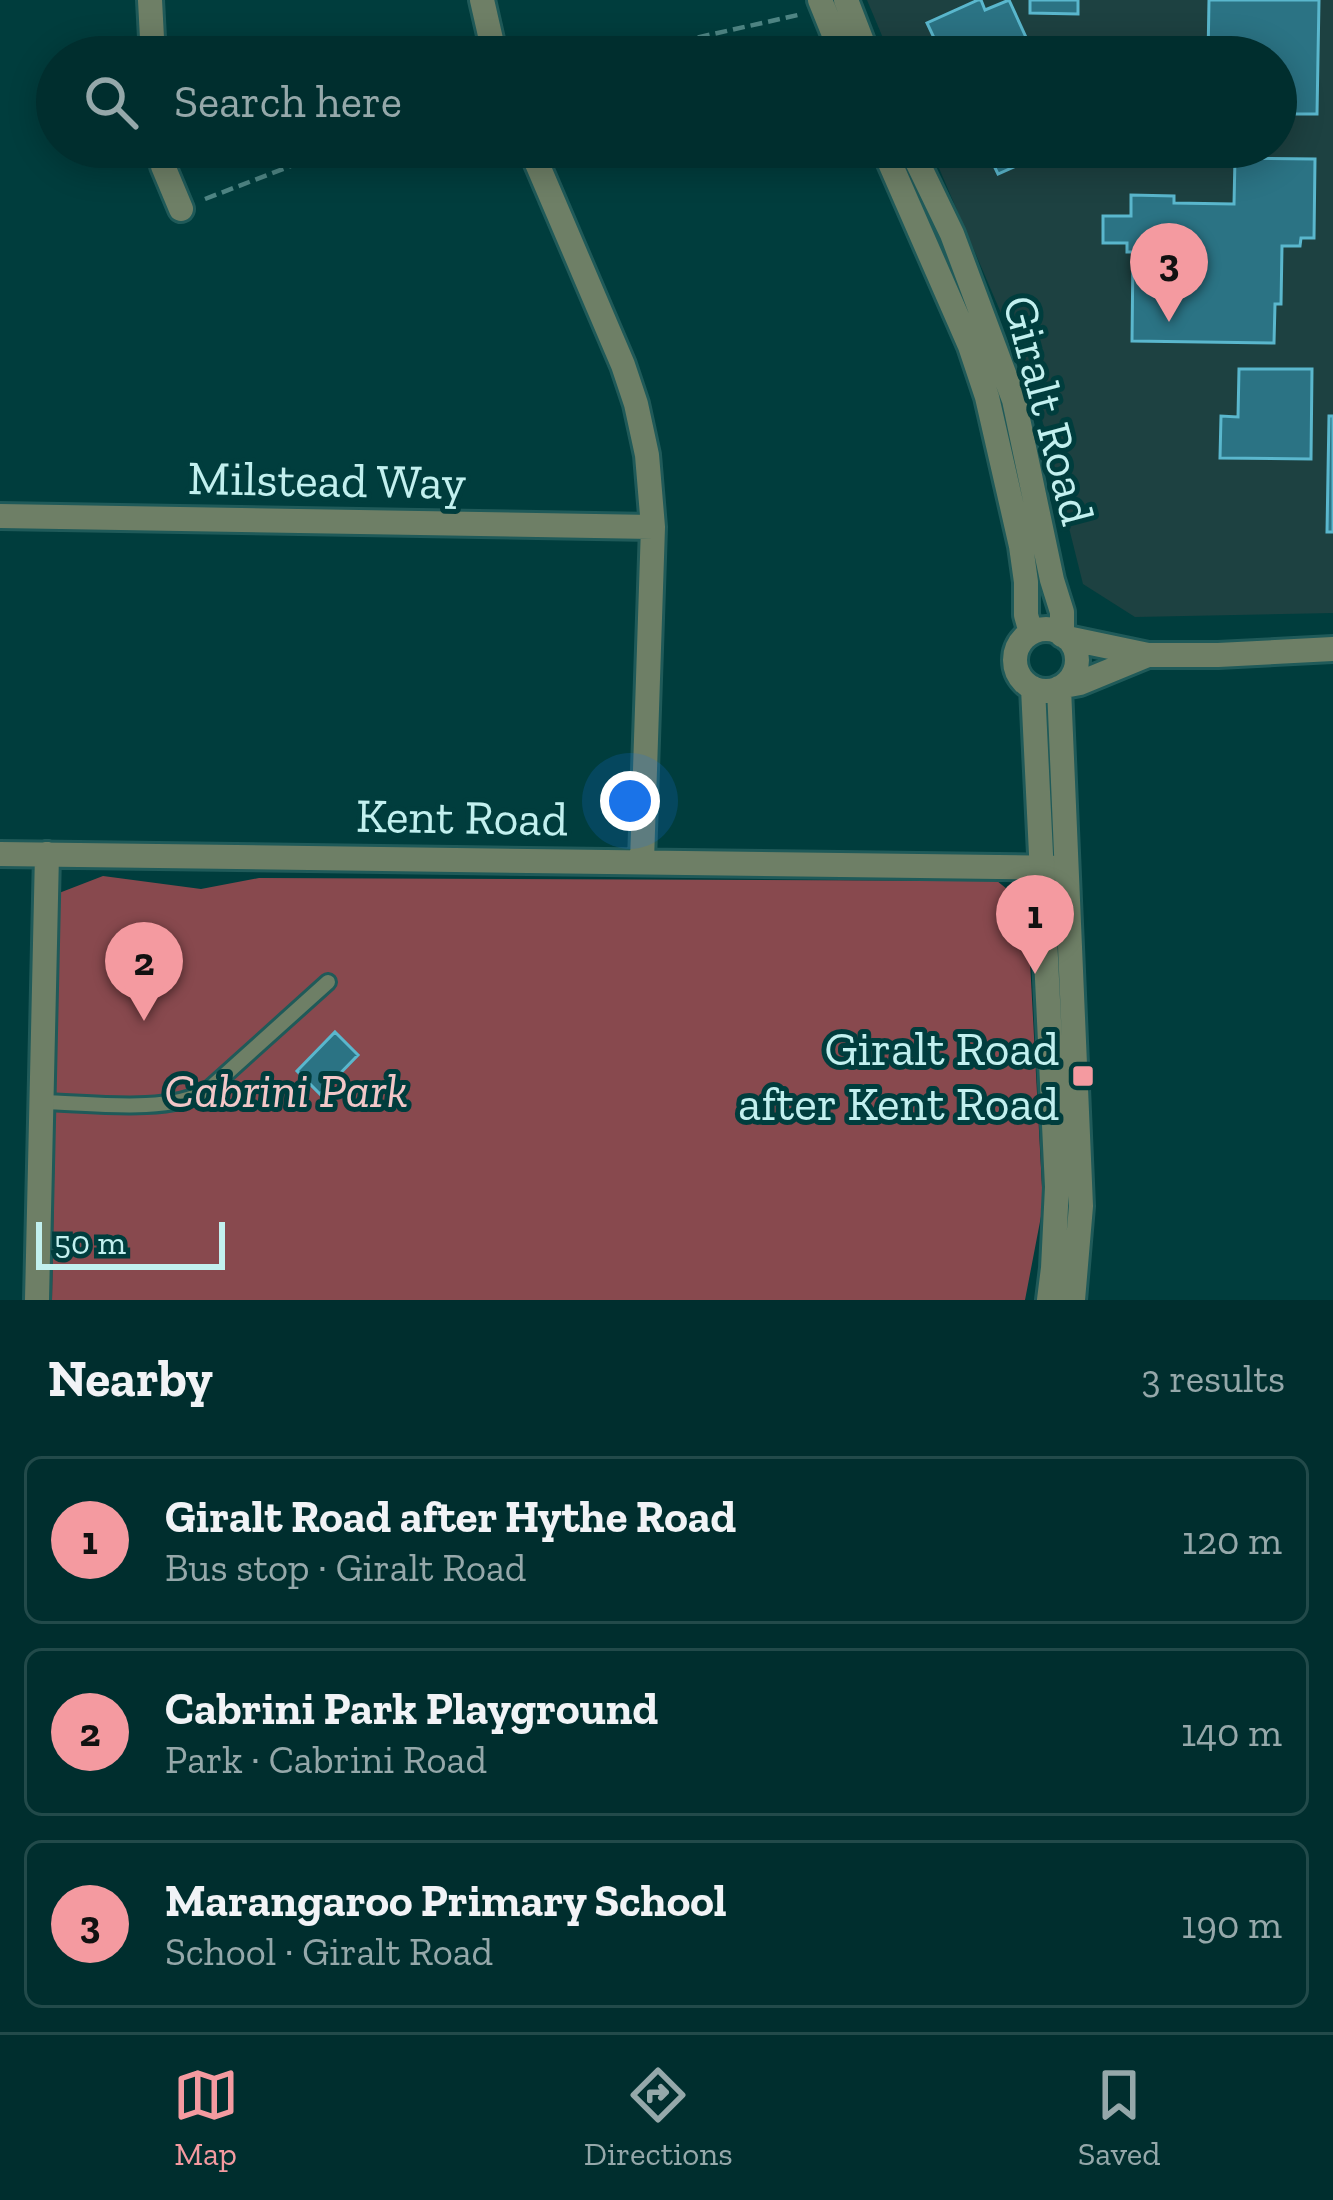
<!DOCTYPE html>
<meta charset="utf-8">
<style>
:root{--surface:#002e2e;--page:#0e3a3a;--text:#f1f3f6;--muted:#95a8aa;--line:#224a4a;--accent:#f49aa0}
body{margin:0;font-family:"Zilla Slab",serif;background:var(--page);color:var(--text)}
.scale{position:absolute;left:36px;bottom:30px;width:189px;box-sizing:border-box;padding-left:12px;border:6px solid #c2f0ef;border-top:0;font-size:33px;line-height:42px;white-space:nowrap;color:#c2f0ef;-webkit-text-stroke:9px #003d3d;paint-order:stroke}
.you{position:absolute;left:630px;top:801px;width:42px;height:42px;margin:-30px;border:9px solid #fff;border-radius:50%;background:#1a73e8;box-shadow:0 0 0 18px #1a73e833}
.badge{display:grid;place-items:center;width:78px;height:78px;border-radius:50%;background:var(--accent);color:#111;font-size:39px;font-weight:700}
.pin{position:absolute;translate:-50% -99px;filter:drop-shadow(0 3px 6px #0008)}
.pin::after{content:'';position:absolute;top:63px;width:42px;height:36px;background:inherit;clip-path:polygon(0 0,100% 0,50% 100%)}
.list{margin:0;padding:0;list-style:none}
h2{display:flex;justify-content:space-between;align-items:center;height:156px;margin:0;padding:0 48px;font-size:51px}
h2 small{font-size:39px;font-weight:400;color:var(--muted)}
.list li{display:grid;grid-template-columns:78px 1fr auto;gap:36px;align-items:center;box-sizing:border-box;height:168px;margin:0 24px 24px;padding:0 24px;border:3px solid var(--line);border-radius:18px}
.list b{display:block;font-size:45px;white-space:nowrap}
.list p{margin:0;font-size:39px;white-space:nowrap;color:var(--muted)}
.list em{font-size:39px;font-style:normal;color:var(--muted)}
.icon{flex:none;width:66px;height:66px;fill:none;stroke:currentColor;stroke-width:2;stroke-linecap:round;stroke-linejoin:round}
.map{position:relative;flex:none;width:1333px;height:1300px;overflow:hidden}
.search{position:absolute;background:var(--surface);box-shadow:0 6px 30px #0003;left:36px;right:36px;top:36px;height:132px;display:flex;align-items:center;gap:30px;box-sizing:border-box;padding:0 42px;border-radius:66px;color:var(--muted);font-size:45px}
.sheet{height:732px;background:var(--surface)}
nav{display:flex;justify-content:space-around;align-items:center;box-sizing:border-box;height:168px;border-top:3px solid var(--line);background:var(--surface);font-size:33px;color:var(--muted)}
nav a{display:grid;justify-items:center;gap:6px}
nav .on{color:var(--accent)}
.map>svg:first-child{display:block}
.built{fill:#1d4141}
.green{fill:#88494e}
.building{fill:#2b7384;stroke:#5ab7cd;stroke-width:3}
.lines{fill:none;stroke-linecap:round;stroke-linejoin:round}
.service-casing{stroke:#1f5a59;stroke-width:20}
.minor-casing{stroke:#1f5a59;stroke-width:30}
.tertiary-casing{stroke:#1f5a59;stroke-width:30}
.path{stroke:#4f8685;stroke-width:4.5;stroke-dasharray:12 6;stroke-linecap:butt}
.service{stroke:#6e7f66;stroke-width:14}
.minor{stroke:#6e7f66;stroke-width:24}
.tertiary{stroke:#6e7f66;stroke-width:24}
.poi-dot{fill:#f49aa0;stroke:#003d3d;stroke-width:4.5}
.labels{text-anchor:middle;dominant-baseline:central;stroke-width:10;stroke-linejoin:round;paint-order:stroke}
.street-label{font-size:48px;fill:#c2f0ef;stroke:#003d3d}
.poi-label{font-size:48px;fill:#c2f0ef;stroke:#003d3d;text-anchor:end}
.park-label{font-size:48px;font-style:italic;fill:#f2c7c8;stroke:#003d3d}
</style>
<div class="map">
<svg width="1333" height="1300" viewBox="0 0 1333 1300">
<rect width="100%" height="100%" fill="#003d3d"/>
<!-- built -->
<path class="built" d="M 867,0 L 1333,0 L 1333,613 L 1135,617 L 1083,584 L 1036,395 L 930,147 L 1276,147 L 1276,57 L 891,57 Z"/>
<!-- green -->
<path class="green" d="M 103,876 L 201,889 L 259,878 L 997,881 L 1027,905 L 1043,1206 L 1025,1300 L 52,1300 L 59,893 Z"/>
<!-- building -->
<path class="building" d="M 978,0 L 981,0 L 985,10 L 1009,0 L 1035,57 L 943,57 L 927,23 Z
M 1030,0 L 1078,0 L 1078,14 L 1030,13 Z
M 1209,0 L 1319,0 L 1317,114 L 1276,114 L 1276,57 L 1208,57 Z
M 985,147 L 1050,147 L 1052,150 L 998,174 Z
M 1235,158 L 1315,159 L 1314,238 L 1301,238 L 1300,246 L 1282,246 L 1281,304 L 1275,304 L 1274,343 L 1132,341 L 1133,252 L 1127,252 L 1127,243 L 1103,243 L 1103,216 L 1131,216 L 1131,195 L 1174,196 L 1174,203 L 1234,204 Z
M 1239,369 L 1312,369 L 1311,459 L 1220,458 L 1221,416 L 1238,417 Z
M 1329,416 L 1333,416 L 1333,532 L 1327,532 Z
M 335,1032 L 358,1055 L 320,1094 L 297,1071 Z"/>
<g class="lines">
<!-- service casing -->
<g class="service-casing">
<path id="service" d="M 43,1102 C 90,1103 167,1114 207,1091 L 328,982"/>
</g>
<!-- minor casing -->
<g class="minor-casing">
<path id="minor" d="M 150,0 L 153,57
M 482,0 L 495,57
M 162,147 L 163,166 L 181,209
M 530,147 L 623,365 L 636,404 L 647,455 L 653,527 L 642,861
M 0,516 L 653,527
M 0,854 L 1066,868
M 37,1300 L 47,854"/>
</g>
<!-- tertiary casing -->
<g class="tertiary-casing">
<path id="tertiary" d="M 820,0 L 843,57
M 846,0 L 868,57
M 883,147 L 970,346 L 987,397 L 1021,546 L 1026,582 L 1026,615 L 1031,633
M 910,147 L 952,234 L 1014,400 L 1052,580 L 1062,612 L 1062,635
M1015 660a31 31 0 1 1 62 0a31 31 0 1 1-62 0Z
M 1067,638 L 1148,655 L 1218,655 L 1333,649
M 1064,686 L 1080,683 L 1148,655
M 1033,688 L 1057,1187 L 1053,1268 L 1049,1300
M 1059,688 L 1081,1206 L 1073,1300"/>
</g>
<!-- path -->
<path class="path" d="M 610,57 L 798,15
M 205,199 L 340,147"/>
<!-- service -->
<use href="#service" class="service"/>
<!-- minor -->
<use href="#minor" class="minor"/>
<!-- tertiary -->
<use href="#tertiary" class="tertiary"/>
</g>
<!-- markers -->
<rect class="poi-dot" x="1071" y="1064" width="24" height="24" rx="6"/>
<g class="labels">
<!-- street labels -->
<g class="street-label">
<text transform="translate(1049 410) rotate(75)">Giralt Road</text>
<text transform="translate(327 480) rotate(1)">Milstead Way</text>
<text transform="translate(462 817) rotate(1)">Kent Road</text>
</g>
<!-- poi labels -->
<g class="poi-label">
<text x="1059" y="1048">Giralt Road<tspan x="1059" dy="55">after Kent Road</tspan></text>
</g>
<!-- park labels -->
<g class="park-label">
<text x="286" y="1090">Cabrini Park</text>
</g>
</g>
</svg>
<div class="scale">50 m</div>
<div class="you"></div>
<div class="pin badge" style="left:1035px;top:974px">1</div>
<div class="pin badge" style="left:144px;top:1021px">2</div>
<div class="pin badge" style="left:1169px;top:322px">3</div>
<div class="search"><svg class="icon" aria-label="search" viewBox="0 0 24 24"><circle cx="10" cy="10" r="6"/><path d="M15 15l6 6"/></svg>Search here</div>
</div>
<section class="sheet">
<h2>Nearby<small>3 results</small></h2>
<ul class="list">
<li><span class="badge">1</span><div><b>Giralt Road after Hythe Road</b><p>Bus stop · Giralt Road</p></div><em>120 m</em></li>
<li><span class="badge">2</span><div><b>Cabrini Park Playground</b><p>Park · Cabrini Road</p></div><em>140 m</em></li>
<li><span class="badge">3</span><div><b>Marangaroo Primary School</b><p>School · Giralt Road</p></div><em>190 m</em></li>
</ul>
</section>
<nav>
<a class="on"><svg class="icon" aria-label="map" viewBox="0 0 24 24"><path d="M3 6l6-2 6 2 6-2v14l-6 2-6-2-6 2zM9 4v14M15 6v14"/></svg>Map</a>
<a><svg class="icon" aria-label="directions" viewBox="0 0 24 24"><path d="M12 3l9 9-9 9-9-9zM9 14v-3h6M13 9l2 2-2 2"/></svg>Directions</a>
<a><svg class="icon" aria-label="saved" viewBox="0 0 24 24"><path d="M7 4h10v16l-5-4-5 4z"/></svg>Saved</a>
</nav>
